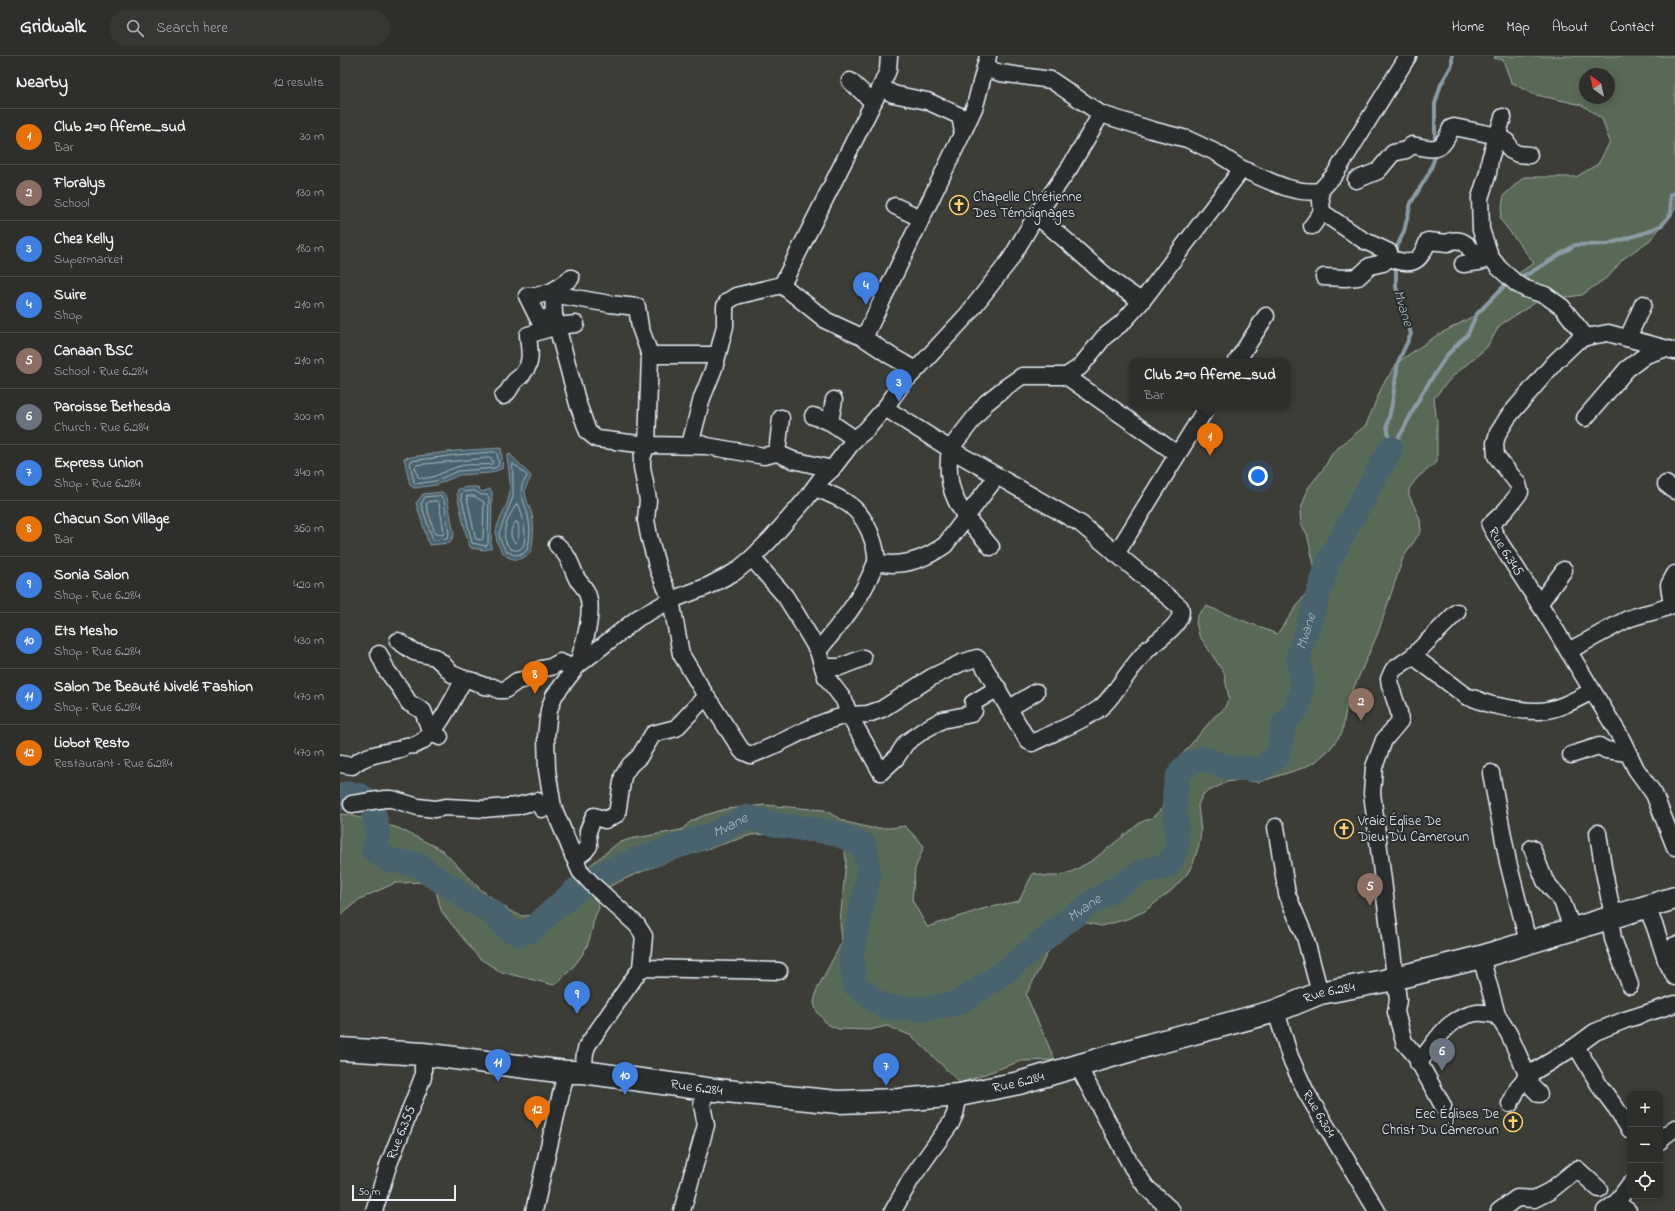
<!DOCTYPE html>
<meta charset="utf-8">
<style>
:root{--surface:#2e2e2a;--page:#363632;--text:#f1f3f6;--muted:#a7a8a8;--line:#494a47;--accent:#e69b98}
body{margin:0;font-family:"Indie Flower",sans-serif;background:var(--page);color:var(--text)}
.controls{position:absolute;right:12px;bottom:12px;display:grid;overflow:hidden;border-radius:8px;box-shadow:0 2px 10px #0003}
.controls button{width:36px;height:36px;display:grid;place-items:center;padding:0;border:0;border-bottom:1px solid var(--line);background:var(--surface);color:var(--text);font:20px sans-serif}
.compass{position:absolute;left:1239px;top:12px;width:36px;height:36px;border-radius:50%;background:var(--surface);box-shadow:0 2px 10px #0003;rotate:327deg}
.scale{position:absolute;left:12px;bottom:10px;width:104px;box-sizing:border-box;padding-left:4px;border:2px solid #e8f1f8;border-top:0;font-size:11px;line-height:14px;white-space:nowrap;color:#e8f1f8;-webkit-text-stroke:3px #2a2d2e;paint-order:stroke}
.you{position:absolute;left:918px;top:420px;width:14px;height:14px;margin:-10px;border:3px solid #fff;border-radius:50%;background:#1a73e8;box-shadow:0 0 0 6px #1a73e833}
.badge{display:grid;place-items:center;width:26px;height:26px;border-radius:50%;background:var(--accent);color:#fff;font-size:13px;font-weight:700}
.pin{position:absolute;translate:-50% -33px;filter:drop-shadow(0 1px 2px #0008)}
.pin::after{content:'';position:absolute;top:21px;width:14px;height:12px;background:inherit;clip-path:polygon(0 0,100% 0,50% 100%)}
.popup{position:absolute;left:790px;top:302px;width:160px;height:52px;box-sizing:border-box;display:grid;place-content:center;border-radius:8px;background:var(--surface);filter:drop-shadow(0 1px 3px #0005);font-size:13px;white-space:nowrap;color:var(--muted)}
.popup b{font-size:15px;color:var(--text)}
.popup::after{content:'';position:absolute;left:50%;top:100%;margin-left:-8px;border:8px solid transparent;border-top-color:var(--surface)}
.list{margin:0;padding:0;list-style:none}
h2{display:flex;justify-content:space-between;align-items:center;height:52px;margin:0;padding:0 16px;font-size:17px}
h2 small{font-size:13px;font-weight:400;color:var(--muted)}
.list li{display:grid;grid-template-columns:26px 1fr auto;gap:12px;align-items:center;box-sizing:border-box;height:56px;padding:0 16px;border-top:1px solid var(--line)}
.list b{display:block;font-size:15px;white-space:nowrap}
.list p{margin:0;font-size:13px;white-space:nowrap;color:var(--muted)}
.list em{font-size:13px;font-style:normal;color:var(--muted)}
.icon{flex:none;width:22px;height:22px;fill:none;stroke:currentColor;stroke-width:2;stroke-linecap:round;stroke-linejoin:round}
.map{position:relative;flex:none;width:1335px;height:1155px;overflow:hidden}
header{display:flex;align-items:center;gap:24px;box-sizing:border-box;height:56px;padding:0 20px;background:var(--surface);border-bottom:1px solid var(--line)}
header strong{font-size:19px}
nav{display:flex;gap:22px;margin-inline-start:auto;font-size:14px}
.search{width:280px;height:36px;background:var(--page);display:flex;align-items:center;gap:10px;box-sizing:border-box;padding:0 14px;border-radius:16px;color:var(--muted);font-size:15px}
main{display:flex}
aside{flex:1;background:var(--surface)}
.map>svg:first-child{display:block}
.green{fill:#596b55;stroke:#a0aea6;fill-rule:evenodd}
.water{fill:#49636e;stroke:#899ca5}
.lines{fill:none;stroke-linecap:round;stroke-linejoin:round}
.shore{stroke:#a8b8c1;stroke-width:1}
.stream{stroke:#899ca5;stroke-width:4}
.river{stroke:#49636e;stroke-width:25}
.street-casing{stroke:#e8f1f8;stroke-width:19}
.secondary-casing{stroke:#e8f1f8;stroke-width:25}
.street{stroke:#2a2d2e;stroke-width:16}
.secondary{stroke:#2a2d2e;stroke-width:22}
.labels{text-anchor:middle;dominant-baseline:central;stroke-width:4;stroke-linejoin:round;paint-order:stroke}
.poi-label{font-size:14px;fill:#e8f1f8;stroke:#2a2d2e;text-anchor:start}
.street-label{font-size:14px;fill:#e8f1f8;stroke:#2a2d2e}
.water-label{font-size:15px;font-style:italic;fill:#a8b8c1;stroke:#2a2d2e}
</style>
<header>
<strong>Gridwalk</strong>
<div class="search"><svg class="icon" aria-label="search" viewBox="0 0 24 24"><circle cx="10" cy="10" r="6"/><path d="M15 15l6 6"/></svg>Search here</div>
<nav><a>Home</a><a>Map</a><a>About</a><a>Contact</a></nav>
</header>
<main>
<aside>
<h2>Nearby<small>12 results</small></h2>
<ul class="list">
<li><span class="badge" style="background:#e8710a">1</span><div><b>Club 2=0 Afeme_sud</b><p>Bar</p></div><em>30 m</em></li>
<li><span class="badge" style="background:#8d6e63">2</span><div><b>Floralys</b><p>School</p></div><em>130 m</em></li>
<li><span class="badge" style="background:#3f7fe0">3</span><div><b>Chez Kelly</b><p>Supermarket</p></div><em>180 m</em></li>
<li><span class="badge" style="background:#3f7fe0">4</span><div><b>Suire</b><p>Shop</p></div><em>210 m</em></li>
<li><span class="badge" style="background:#8d6e63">5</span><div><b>Canaan BSC</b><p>School · Rue 6.284</p></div><em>210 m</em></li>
<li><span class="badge" style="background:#6b7280">6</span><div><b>Paroisse Bethesda</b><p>Church · Rue 6.284</p></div><em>300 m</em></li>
<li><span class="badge" style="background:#3f7fe0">7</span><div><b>Express Union</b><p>Shop · Rue 6.284</p></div><em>340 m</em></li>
<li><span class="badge" style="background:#e8710a">8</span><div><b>Chacun Son Village</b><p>Bar</p></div><em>360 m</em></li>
<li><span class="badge" style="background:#3f7fe0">9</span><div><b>Sonia Salon</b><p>Shop · Rue 6.284</p></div><em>420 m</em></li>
<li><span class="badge" style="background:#3f7fe0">10</span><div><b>Ets Mesho</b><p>Shop · Rue 6.284</p></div><em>430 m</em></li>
<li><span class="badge" style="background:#3f7fe0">11</span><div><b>Salon De Beauté Nivelé Fashion</b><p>Shop · Rue 6.284</p></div><em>470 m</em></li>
<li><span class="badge" style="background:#e8710a">12</span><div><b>Liobot Resto</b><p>Restaurant · Rue 6.284</p></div><em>470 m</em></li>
</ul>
</aside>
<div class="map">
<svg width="1335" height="1155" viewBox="0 0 1335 1155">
<rect width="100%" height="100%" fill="#3d3d38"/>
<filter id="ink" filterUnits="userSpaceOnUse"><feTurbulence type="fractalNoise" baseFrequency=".025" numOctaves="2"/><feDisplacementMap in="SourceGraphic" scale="8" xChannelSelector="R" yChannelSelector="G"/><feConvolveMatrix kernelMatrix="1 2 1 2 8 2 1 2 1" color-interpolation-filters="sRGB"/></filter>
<g filter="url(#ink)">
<!-- green -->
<path class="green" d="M 1155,0 L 1335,0 L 1335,154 L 1310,184 L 1283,203 L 1269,220 L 1242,239 L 1198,245 L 1160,269 L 1147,291 L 1112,321 L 1094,342 L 1097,366 L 1097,406 L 1077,422 L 1069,433 L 1069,439 L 1080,463 L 1081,475 L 1063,502 L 1038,577 L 1007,647 L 1002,677 L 990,693 L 975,706 L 963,712 L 919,726 L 900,724 L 887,726 L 863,738 L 858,749 L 861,776 L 859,789 L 853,808 L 847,818 L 832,834 L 805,855 L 787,863 L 761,870 L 742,866 L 730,872 L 708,896 L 686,939 L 715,1004 L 681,1005 L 620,1027 L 572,980 L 547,970 L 530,974 L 498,973 L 487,968 L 476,954 L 474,946 L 477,933 L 502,886 L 500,866 L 506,805 L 504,789 L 495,785 L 467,785 L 427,778 L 411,779 C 360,796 302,810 255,839 L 259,852 C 253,863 253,870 250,882 C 244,901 229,917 214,929 L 161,916 L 139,902 L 105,860 L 101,854 L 96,835 L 88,826 L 55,827 L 20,843 L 0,859 L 0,758 L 9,759 L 58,772 L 102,794 L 140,833 L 170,855 L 182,860 L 193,859 L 205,855 L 248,811 L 278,787 L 290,783 L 341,774 L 350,766 L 362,760 L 386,753 L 424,749 L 484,754 L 506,766 L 531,772 L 551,772 L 565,770 L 584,790 L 575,813 L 572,844 L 587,871 L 642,853 L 679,845 L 693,817 L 705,820 L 718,820 L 731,816 L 753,804 L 801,766 L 812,762 L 822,752 L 835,707 L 874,661 L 884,653 L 889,642 L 884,617 L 859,579 L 856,566 L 858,559 L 866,550 L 937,578 L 977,522 L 967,478 L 961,468 L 960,456 L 968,432 L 984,412 L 993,396 L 1026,369 L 1043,328 L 1058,306 L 1096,280 L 1141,256 L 1167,225 L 1194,207 L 1160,163 L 1164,139 L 1184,121 L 1236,121 L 1258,108 L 1270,86 L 1262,63 L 1242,49 L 1192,38 L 1171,26 L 1163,4 L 1154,2 ZM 1245,18 L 1269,18 L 1269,42 L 1245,42 Z"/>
<!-- water -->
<path class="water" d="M 161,392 L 163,412 L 151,417 L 119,419 L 96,429 L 74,432 L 70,429 L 64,402 L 115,395 Z
M 170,398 L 191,420 C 190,425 186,429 185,434 C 185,442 190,451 192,459 C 195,471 193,484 191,496 C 184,502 177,506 168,501 C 164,499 162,496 160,492 C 148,473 166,459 169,440 C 172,428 168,412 167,400 Z
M 127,431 L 137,431 L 142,436 L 150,433 L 152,436 L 151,492 L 145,494 L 131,492 L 128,487 L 117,438 L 118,433 Z
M 102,436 L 107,441 L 114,478 L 110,487 L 89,489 L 76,447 L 83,438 Z"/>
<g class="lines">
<!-- shore -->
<path class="shore" d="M 155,396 L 157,398 L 159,409 L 155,412 L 118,415 L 95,425 L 75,428 L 74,426 L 70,407 L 71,405 L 116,399 Z
M 151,402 L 153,406 L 152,408 C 140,410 128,407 117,411 C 105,414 90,426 78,421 L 75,411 L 77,409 L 85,408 Z
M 173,408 L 178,411 L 187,420 L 182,429 L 181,437 L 188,459 L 190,473 L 189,486 L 187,494 L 183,498 L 174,499 L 166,495 L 160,484 L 159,477 L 173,441 Z
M 135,435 L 141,439 L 147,439 L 149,441 L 148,488 L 146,490 L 132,487 L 121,439 L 123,436 Z
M 100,440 L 104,444 L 109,477 L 107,483 L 93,484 L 81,448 L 85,441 Z
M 127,440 L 134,440 L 144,446 L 143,483 L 141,484 L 136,483 Z
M 97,445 L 99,447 L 104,476 L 103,479 L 95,478 L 86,449 L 88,446 Z
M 177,448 L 179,449 C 182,456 190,488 180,493 C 178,495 173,494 171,493 C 157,482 169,458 177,448 Z
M 176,466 L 178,467 C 179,473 180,483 175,487 C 169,481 170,472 176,466 Z"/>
<!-- stream -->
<path class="stream" d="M 1097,87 L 1095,81 L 1095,48 L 1101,28 L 1112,9 L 1112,0
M 1057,200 L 1057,191 L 1064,175 L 1071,147 L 1089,117 L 1097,96
M 1176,222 L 1190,217 L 1235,189 L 1268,188 L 1304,177 L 1322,169 L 1331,158 L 1330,139 L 1335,136
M 1051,392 L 1047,370 L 1052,348 L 1058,306 L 1071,278 L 1056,231 L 1056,209
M 1051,392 L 1062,376 L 1081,339 L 1107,299 L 1128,278 L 1136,259 L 1168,226"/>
<!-- river -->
<path class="river" id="s1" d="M 0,742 L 6,738 L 21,740 L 32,751 L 38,776 L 34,794 L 49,804 L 80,809 L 88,817 L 113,832 L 126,842 L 152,856 L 168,873 L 179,878 L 191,874 L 236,834 L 261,818 L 284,808 L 378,776 L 407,761 L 438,769 L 492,776 L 524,789 L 529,817 L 511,900 L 515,929 L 543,951 L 583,953 L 618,947 L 669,913 L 716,873 L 750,848 L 803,815 L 828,810 C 831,803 836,796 837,789 C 839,767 824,720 851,707 C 854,705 859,704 863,702 L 889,712 L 919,713 L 937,701 L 944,667 L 957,652 L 963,628 L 958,602 L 989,504 L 1051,392"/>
<!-- street casing -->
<g class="street-casing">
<g id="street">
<path d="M 645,12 L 660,17 L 711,24 L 761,58 L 812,74 L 847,83 L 877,97 L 902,113"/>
<path d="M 510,25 L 533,46"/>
<path d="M 1163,61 L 1150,103 L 1148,117 L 1140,142 L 1141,174 L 1151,202 L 1159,212 L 1177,228 L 1186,233 L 1205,239 L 1222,251 L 1246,281"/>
<path d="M 623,76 L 635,50 L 648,0"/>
<path d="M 1016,124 L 1038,115 L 1053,97 L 1066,94 L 1072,89 C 1096,94 1101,97 1111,72 L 1114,71 L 1158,80 L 1167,86 L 1170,94 L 1178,98 L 1189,99"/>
<path d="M 980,135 L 995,118 L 1068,0"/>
<path d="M 555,150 L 580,162"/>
<path d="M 696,160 C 733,187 762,222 802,245"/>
<path d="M 972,170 L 982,156"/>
<path d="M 1123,208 L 1139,206 L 1147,203"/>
<path d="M 984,221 L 1005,222 L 1018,221 L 1030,210 L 1043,207 L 1049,202 C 1072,210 1079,208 1088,185 L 1108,187 C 1113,183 1121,184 1126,188 C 1128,190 1128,192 1130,193 C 1136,197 1142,197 1147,203 L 1151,202"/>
<path d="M 231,222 L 213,235 L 214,259 L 238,348 L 248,376 L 257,383 L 307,389 L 367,390 L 424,400 L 437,397 L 453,404 L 492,413"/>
<path d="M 214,259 L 199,264 L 187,240 L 196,240 L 213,235 L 218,239 L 270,248 L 297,251 L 300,271 L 310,299 L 307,389 L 302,402 L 302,411 L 308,444 L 306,464 L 309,480 L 318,513 L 331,544 L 341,598 L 366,640 L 336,672 L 313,678 L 299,701 L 290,709 L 283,720 L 277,758 L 265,764 L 254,760 L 248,775 L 249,790 L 245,795 L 237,801 L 233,800"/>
<path d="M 524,282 L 623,76 L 620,60 L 587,45 L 553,38 L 541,31"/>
<path d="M 1288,282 L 1303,248"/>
<path id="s2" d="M 1335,295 L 1268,277 L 1246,281 L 1237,285 L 1215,306 L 1168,361 L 1158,377 L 1155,387 L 1156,400 L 1178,428 L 1180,436 L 1166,454 L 1150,469 L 1160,487 L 1207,560 L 1280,680 L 1296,713 L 1314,738 L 1335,791"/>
<path d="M 310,299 L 377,299"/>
<path d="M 897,305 L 926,260"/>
<path d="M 576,314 L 627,259 L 670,204 L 696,160 L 730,111 L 761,58"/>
<path d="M 726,320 L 837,398"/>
<path d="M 163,340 C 170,336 170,330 175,325 C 178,322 182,320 184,316 C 193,306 189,292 188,279 L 217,270 L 236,268"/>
<path d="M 545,352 L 610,393 C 603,439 623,458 651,491"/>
<path d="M 473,360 L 490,366 L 515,383"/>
<path d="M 1245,362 L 1287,313 L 1306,299 L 1324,293"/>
<path d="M 490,366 L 494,344"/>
<path d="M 364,389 L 351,385 L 362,342 L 374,312 L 380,290 L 385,270 L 385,250 L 388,245 L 396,240 L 442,229"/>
<path d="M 437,397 L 441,362"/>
<path d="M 1326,428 L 1335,435"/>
<path d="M 475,432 C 505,443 523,452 533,485 C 535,491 537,498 536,506 C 535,510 532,515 530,520 C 518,548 497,571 478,595"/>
<path d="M 776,498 L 867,351"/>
<path d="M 412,502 L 445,540 L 457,559 L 478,595 L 486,621 L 504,644 L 509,659 L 528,658 L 542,653 L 592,621 L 621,607 L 637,602 L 642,607 L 688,685 L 692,687 C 714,676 740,667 760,652 C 767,647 773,638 778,631 C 788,618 797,604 809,592 C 819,583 846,566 840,551 L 741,468 L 657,420"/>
<path d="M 536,506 C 562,512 584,504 605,489 L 657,420 L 610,393 L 646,347 L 666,331 L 682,320 L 726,320 L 740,311 L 764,281 L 782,267 L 802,245 L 902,113 C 926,123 953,139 980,135 L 982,156 L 1023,184 L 1049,196 L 1049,202"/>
<path d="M 1335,518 L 1329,529 L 1332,549 L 1335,549"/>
<path d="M 1199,548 L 1224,514"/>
<path d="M 58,585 L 74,596 L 95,601 L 103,608 L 112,618 L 124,623"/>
<path d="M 1228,595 C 1248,585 1268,573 1288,563 C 1303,557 1318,556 1332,549"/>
<path d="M 39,598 L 47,615 L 60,632 L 69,647 L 83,655 L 91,677 L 100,681"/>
<path d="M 1073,600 L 1127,641 C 1137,642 1143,647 1153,649 C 1168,652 1185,656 1200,655 C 1218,654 1237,643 1252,635"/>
<path d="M 483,611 L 500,611 L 523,602"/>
<path d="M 366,640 L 402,695 L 411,699 C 445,687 473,666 509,659 L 541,716 L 556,702 L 566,687 L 584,674 L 602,664 L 631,658 L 634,655 L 633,647 L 658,632"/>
<path d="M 670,652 L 696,636"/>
<path d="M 1231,699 L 1259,690 L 1266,694 L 1288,697"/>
<path d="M 0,708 L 12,710 C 25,698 44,697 61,693 C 63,692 64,690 66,690 C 69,689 72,690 75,689 C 96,682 113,642 124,623 L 133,625 L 144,630 L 153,631 L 159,634 L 165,634 L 177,625 L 187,623 L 201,613 L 211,611 L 220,606 L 233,612 L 237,610 C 243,591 256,554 246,535 C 244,531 240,527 237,523 C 231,510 229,499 217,489"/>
<path d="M 1151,717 L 1168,806 L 1188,886"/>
<path d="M 12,748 L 45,743 L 52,743 L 78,751 L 95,753 L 106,751 L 144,753 L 177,750 L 197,745 L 202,753 L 213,751"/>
<path d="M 936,771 L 947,838 L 965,881 L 980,937"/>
<path d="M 1258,777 L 1263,811 L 1273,860 L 1271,868 L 1273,883 L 1290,929"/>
<path d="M 1192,792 L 1205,825 L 1222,845 L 1232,872"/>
<path d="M 1307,851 L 1315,871 L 1326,904 L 1335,921"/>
<path d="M 1141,901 L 1157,959 L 1169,978 L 1193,1032 L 1199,1038"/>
<path d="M 1326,904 L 1335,889"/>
<path d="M 301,912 L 439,915"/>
<path id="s3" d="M 936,955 L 950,1001 L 966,1036 L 1037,1155"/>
<path d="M 1236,990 L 1261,1032 L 1276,1052 L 1290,1074"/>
<path d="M 1078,1007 C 1098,985 1104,963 1136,957 C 1142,956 1151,958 1157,959"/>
<path d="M 738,1010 L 792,1111 L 806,1131 L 832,1155"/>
<path d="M 243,1016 L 245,997 L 247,990 L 301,912 L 304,880 L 297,869 L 254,830 L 240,815 L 213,751 L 207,714 L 206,681 L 209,654 L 214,640 L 237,610 L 298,562 L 331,544 L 366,531 L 395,516 L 412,502 L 430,484 L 466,443 L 480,424 L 492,413 L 515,383 L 526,374 L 545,352 L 562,328 L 576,314 L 551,300 L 524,282 L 487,265 L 442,229 L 541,31 L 548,14 L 549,0"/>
<path d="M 1170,1048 L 1179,1030 L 1188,1019 L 1236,990 L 1255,976 L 1285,964 L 1335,948"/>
<path d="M 1103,1050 L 1075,999 L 1064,986 L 1056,956 L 1058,944 L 1032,737 L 1034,711 L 1044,684 L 1060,665 L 1059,656 L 1050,629 L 1049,623 L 1053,614 L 1073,600 L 1117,556"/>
<path d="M 1320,1085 L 1323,1081 L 1335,1072"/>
<path d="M 1276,1147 L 1290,1128"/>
<path id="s4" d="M 34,1155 L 48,1110 L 83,1021 L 83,998"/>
<path d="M 194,1155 L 226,1016"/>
<path d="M 342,1155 L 366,1069 L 362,1049 L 366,1033"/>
<path d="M 553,1155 L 571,1123 L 611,1067 L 615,1058 L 619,1039"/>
<path d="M 1159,1155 L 1177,1142 L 1194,1143 L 1210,1135 L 1237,1113 L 1259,1133"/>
<path d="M 1265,1155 L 1276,1147 L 1288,1155"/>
</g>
</g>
<!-- secondary casing -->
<g class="secondary-casing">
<g id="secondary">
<path id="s5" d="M 0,993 L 83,998 L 226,1016 L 243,1016 L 366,1033 L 498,1046 L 559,1044 L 619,1039 L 679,1027 L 809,989 L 936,955 L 980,937 L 1044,925 L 1141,901 L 1335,842"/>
</g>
</g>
<!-- street -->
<use href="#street" class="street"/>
<!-- secondary -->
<use href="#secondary" class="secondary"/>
</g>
</g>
<!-- icons -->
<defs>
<g id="church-ring" transform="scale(1)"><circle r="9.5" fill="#2a2d2e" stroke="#ffd166" stroke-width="1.5"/><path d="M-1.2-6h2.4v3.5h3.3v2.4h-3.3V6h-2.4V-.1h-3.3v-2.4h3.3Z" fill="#ffd166"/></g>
</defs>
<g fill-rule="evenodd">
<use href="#church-ring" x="619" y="149"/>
<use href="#church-ring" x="1004" y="773"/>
<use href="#church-ring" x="1173" y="1066"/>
</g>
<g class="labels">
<!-- poi labels -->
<g class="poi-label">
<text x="633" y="141">Chapelle Chrétienne<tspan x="633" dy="16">Des Témoignages</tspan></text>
<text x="1018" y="765">Vraie Église De<tspan x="1018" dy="16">Dieu Du Cameroun</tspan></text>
<text x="1159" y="1058" text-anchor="end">Eec Églises De<tspan x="1159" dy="16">Christ Du Cameroun</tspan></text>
</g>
<!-- street labels -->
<g class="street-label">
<text stroke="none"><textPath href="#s2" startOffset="366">Rue 6.345</textPath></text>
<text stroke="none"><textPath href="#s5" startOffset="1007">Rue 6.284</textPath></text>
<text stroke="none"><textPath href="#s5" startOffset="683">Rue 6.284</textPath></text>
<text stroke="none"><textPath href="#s5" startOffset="359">Rue 6.284</textPath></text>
<text stroke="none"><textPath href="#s3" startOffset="112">Rue 6.304</textPath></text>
<text stroke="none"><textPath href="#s4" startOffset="83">Rue 6.355</textPath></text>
</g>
<!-- water labels -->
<g class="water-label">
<text transform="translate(1063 252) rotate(73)">Mvane</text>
<text stroke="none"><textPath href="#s1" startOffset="1478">Mvane</textPath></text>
<text stroke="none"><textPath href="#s1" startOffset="494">Mvane</textPath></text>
<text stroke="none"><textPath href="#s1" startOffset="1046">Mvane</textPath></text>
</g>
</g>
</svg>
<div class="controls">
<button>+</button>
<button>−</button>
<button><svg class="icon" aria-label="locate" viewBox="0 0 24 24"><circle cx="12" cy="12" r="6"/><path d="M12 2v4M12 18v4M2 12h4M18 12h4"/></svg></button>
</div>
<svg class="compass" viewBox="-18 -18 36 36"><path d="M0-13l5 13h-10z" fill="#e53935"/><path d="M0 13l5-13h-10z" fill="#a7a8a8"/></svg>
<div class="scale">50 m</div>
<div class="you"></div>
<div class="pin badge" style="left:870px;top:400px;background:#e8710a">1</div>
<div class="popup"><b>Club 2=0 Afeme_sud</b>Bar</div>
<div class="pin badge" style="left:1021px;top:665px;background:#8d6e63">2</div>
<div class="pin badge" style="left:559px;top:346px;background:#3f7fe0">3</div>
<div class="pin badge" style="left:526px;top:249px;background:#3f7fe0">4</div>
<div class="pin badge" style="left:1030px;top:850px;background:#8d6e63">5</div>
<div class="pin badge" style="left:1102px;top:1015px;background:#6b7280">6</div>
<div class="pin badge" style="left:546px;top:1030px;background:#3f7fe0">7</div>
<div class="pin badge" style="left:195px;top:638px;background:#e8710a">8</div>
<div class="pin badge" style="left:237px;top:958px;background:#3f7fe0">9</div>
<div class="pin badge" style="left:285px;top:1039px;background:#3f7fe0">10</div>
<div class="pin badge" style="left:158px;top:1026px;background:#3f7fe0">11</div>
<div class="pin badge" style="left:197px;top:1073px;background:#e8710a">12</div>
</div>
</main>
